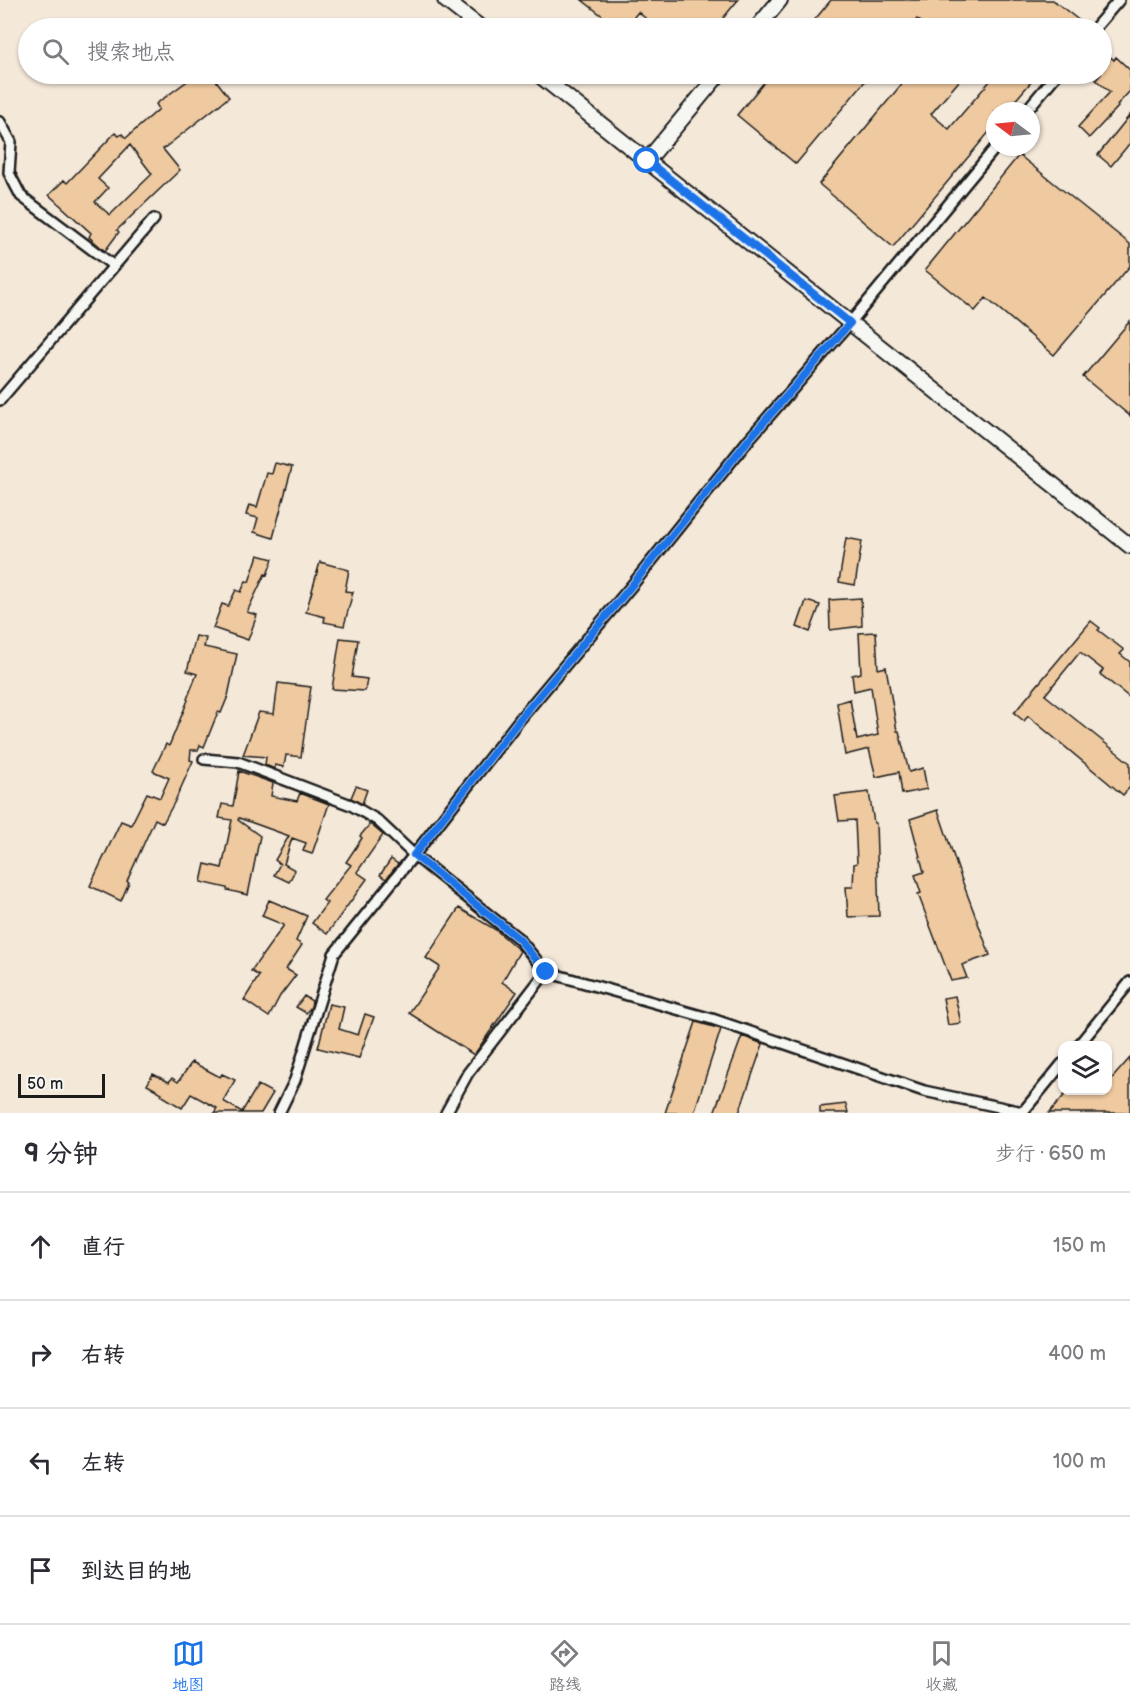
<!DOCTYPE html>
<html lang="zh">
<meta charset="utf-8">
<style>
:root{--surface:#fff;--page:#f7f7f7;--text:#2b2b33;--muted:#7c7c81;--line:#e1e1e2;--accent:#1a73e8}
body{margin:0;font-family:"Balsamiq Sans","LXGW WenKai TC",sans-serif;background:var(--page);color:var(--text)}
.controls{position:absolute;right:18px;bottom:18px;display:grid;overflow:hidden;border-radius:12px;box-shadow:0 2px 4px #0004}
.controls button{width:54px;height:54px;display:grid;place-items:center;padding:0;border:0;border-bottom:2px solid var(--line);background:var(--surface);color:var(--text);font:30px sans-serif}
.compass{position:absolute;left:986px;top:102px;width:54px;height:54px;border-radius:50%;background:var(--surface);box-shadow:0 2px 4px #0004;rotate:286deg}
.scale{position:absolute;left:18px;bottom:15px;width:87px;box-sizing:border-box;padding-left:6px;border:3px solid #1c1c1c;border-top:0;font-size:16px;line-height:21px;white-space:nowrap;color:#1c1c1c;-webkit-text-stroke:4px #f6f6f2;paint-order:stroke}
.stop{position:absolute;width:18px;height:18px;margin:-14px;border:4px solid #1a73e8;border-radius:50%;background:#fff}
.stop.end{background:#1a73e8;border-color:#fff;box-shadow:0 2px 6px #0008}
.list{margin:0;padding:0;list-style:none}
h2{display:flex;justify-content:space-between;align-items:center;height:78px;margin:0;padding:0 24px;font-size:26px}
h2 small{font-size:20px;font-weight:400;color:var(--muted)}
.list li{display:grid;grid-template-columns:39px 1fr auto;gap:18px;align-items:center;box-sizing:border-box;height:108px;padding:0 24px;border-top:2px solid var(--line)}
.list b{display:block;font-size:22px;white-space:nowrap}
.list em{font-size:20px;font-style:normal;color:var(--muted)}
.icon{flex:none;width:33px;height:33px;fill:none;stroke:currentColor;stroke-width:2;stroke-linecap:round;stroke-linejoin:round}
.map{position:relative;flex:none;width:1130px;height:1113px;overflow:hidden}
.search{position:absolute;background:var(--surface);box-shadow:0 2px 4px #0004;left:18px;right:18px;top:18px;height:66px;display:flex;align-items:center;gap:15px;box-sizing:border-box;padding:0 21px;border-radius:33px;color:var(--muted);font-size:22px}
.sheet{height:510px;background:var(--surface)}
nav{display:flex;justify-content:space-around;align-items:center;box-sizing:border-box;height:84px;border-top:2px solid var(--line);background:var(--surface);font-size:16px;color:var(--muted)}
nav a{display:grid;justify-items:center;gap:3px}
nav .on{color:var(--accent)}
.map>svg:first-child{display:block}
.building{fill:#efc99f;stroke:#1c1c1c;stroke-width:1.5;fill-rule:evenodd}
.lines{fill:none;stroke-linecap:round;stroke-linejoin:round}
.street-casing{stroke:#1c1c1c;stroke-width:14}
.secondary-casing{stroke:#1c1c1c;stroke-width:18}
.street{stroke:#f6f6f2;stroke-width:9}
.secondary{stroke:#f6f6f2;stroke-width:14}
.route{stroke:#1a73e8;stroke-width:8}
</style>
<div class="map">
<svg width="1130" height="1113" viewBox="0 0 1130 1113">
<rect width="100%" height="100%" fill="#f4e8d9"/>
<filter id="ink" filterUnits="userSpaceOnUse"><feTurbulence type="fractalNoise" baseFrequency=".0167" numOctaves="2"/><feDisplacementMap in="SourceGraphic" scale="12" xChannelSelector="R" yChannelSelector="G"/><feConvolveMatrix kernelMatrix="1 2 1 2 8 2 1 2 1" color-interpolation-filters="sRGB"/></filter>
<g filter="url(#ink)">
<!-- building -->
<path class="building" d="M 582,0 L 738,0 L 715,28 L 657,28 L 638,12 L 625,28 L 618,28 Z
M 831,0 L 1053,0 L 1081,22 L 1075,28 L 929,28 L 917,19 L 909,28 L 808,28 Z
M 1101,48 L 1114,60 L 1116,57 L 1130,70 L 1130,91 L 1117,105 L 1118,107 L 1089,138 L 1078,127 L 1110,92 L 1096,80 L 1101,74 Z
M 197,74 L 211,74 L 229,97 L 163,149 L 180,170 L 117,230 L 119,232 L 105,251 L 89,237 L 91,233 L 49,195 L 64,180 L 67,183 L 115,133 L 119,136 L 122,134 L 126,138 L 159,109 L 156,104 ZM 130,145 L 152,174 L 110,215 L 95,202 L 108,188 L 98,179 Z
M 771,74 L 871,74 L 796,164 L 737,115 Z
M 910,74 L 965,74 L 931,114 L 949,129 L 996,74 L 1038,74 L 1006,111 L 995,111 L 995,125 L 893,247 L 819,184 Z
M 1130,115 L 1130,143 L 1111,166 L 1098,155 Z
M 1019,155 L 1130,244 L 1130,266 L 1054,355 L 986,298 L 975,311 L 925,270 Z
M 1130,321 L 1130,416 L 1083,377 Z
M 275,463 L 292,467 L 273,538 L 254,532 L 258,518 L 246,515 L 249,505 L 257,507 L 267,473 L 272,474 Z
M 846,538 L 862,541 L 855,585 L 839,582 Z
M 258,555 L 273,559 L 267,575 L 265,574 L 247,612 L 257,615 L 248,640 L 213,628 L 222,604 L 228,606 L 236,590 L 241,592 L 246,581 L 249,582 Z
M 320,562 L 349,570 L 345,591 L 353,592 L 344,626 L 324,622 L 325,617 L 306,612 Z
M 861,598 L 862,626 L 830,630 L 829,600 Z
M 806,601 L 820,605 L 810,632 L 797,627 Z
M 1091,621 L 1100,628 L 1098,630 L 1124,650 L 1120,654 L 1130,662 L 1130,698 L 1100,674 L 1103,670 L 1080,652 L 1045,695 L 1130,763 L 1130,787 L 1123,795 L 1028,716 L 1024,721 L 1014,713 Z
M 876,632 L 878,669 L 886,667 L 897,731 L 899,731 L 909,772 L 923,768 L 927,789 L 902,794 L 899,772 L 876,777 L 869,749 L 845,755 L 837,703 L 850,699 L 857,740 L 878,735 L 871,687 L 854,691 L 852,675 L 861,673 L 859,633 Z
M 196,636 L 206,638 L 204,647 L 237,654 L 228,696 L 221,713 L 218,712 L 204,747 L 200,745 L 198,750 L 191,750 L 190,760 L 193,761 L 175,801 L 163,823 L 155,819 L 127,881 L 129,882 L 121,901 L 90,886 L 121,821 L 131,825 L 147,793 L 160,798 L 169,778 L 153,771 L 166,744 L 169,746 L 188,700 L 187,699 L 197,674 L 187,671 Z
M 340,638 L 358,640 L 352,677 L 367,679 L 365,691 L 332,689 Z
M 278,683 L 311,687 L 301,757 L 286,755 L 284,767 L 275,765 L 275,769 L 265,765 L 266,757 L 243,755 L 259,712 L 274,714 Z
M 239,771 L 273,783 L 271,796 L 297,801 L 300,793 L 329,804 L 312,854 L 303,851 L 306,843 L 292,838 L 284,864 L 295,870 L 289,882 L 274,875 L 280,864 L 275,860 L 289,836 L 239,818 L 238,820 L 260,836 L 248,895 L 227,890 L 227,888 L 201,882 L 205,864 L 222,868 L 232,820 L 219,818 L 222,804 L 233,806 Z
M 356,786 L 367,790 L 362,804 L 351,798 Z
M 869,792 L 874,823 L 876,823 L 879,916 L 848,917 L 846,887 L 853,887 L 854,864 L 857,863 L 855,820 L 839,821 L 835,796 Z
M 938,810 L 960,875 L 990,955 L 962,965 L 967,978 L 951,981 L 918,894 L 921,893 L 915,875 L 924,872 L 910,819 Z
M 370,824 L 383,835 L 357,872 L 367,879 L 327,934 L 312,923 L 327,903 L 323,900 L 351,865 L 346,862 L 362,838 L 360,836 Z
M 391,859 L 398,864 L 386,879 L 380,875 Z
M 269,900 L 307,916 L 296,941 L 302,945 L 286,969 L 296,975 L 280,996 L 269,1017 L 244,1000 L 259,976 L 251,971 L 284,925 L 262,916 Z
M 459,908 L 496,930 L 520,951 L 502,982 L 517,992 L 474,1055 L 409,1013 L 440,967 L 426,958 Z
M 304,996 L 312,1001 L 311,1007 L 306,1013 L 296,1007 Z
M 955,996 L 961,1023 L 948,1025 L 943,998 Z
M 329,1004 L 344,1007 L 339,1029 L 358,1035 L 365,1014 L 374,1017 L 359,1058 L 318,1048 Z
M 696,1022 L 721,1029 L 694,1113 L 665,1113 Z
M 742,1036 L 763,1044 L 739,1113 L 714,1113 Z
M 1130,1058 L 1130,1113 L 1049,1113 L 1069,1090 L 1107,1090 L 1107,1084 Z
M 192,1062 L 220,1077 L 222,1074 L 235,1080 L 223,1101 L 242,1112 L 258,1085 L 273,1093 L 261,1113 L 214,1113 L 217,1108 L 191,1094 L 182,1108 L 161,1095 L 162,1093 L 147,1085 L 153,1074 L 169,1082 L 172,1078 L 178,1082 Z
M 846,1104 L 848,1113 L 820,1113 L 820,1107 Z"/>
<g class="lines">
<!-- street casing -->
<g class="street-casing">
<path id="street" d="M 1095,28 L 1119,0
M 1026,111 L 1057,74
M 0,122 L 11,142 L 9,173 L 21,196 L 114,266
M 0,400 L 154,219
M 204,759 L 238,762 L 351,805 L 377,820 L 414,855 L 519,939 L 546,972 L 468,1073 L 446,1113
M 546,972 L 712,1019 L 924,1091 L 1023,1112
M 1078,1046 L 1130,982
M 279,1113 L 295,1080 L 334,954 L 414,855 L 520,719 L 633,584 L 750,438 L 850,323 L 996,147
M 1022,1113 L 1062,1064"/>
</g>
<!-- secondary casing -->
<g class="secondary-casing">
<path id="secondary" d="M 445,0 L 481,28
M 757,28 L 780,0
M 538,74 L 1130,546
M 647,161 L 719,74"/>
</g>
<!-- street -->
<use href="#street" class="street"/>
<!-- secondary -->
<use href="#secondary" class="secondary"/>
</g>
</g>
<g class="lines" filter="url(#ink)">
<!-- route -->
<path class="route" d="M 546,972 L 519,939 L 414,855 L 520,719 L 633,584 L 750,438 L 850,323 L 647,161"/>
</g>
</svg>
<div class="controls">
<button><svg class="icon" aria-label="layers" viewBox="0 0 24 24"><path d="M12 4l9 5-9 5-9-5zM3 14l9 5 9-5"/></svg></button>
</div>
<svg class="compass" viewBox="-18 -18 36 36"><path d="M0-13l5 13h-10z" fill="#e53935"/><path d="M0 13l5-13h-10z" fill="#7c7c81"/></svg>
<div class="scale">50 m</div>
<div class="stop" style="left:647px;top:161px"></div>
<div class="stop end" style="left:546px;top:972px"></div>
<div class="search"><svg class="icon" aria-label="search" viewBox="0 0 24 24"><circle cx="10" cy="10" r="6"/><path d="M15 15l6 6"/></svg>搜索地点</div>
</div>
<section class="sheet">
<h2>9 分钟<small>步行 · 650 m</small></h2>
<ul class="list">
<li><svg class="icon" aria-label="ahead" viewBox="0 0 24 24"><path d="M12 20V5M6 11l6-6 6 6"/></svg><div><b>直行</b></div><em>150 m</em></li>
<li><svg class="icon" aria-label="right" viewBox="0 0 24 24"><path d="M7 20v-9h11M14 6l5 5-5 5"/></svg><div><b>右转</b></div><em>400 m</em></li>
<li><svg class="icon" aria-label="left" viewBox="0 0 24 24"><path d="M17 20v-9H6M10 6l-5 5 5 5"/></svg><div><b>左转</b></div><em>100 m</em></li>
<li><svg class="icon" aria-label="arrive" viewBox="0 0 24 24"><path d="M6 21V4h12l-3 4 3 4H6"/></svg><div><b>到达目的地</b></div></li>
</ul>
</section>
<nav>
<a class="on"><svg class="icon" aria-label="map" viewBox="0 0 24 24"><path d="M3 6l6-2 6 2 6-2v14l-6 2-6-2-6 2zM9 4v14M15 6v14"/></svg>地图</a>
<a><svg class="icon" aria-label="directions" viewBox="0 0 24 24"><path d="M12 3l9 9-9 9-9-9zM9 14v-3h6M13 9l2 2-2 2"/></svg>路线</a>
<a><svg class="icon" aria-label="saved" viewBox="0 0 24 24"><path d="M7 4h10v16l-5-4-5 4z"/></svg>收藏</a>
</nav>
